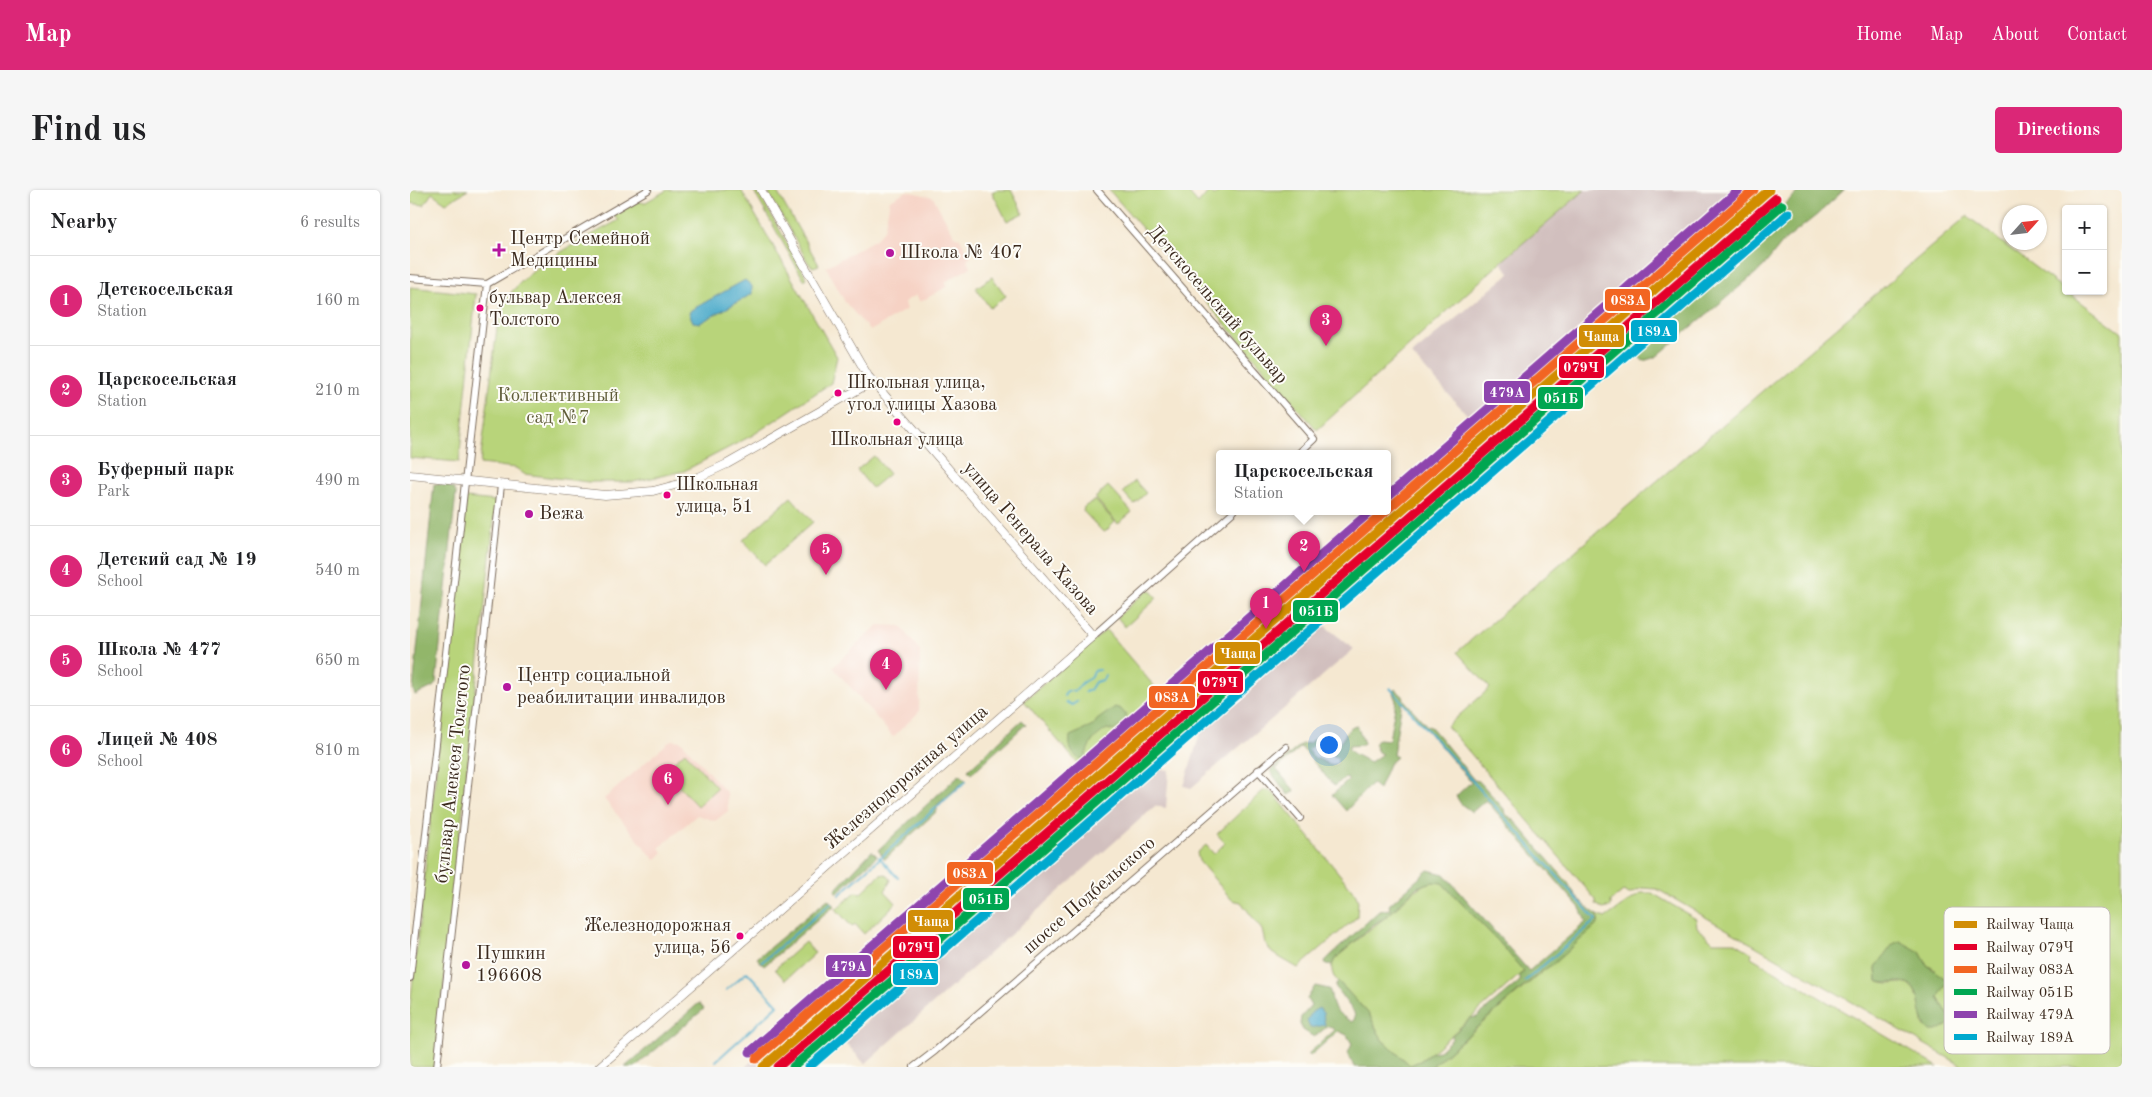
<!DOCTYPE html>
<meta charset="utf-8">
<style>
:root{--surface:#fff;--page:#f6f6f6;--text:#202124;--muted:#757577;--line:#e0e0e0;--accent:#db2777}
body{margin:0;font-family:"Old Standard TT",serif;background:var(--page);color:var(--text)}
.controls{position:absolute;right:15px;top:15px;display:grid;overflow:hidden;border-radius:5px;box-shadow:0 1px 4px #0004}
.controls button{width:45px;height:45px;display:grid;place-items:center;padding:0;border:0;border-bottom:1px solid var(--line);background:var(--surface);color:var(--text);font:25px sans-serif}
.compass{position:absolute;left:1592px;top:15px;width:45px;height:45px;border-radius:50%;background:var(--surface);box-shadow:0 1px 4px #0004;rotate:63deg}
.you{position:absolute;left:918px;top:554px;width:18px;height:18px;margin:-12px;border:4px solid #fff;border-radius:50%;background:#1a73e8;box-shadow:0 0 0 8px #1a73e833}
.badge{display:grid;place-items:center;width:32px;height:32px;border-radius:50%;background:var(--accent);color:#fff;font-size:16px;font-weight:700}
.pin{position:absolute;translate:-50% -41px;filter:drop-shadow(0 1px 2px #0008)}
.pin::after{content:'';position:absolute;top:26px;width:18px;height:15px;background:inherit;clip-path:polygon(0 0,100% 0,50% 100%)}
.popup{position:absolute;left:806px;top:260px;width:175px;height:65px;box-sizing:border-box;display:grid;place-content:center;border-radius:5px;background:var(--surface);filter:drop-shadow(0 1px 4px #0005);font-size:16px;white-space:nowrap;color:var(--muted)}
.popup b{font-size:19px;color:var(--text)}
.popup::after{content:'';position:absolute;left:50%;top:100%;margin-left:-10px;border:10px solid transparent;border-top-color:var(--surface)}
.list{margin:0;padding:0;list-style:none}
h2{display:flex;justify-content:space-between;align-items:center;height:65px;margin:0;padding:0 20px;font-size:21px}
h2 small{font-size:16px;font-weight:400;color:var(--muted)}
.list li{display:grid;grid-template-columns:32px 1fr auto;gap:15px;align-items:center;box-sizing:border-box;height:90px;padding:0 20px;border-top:1px solid var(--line)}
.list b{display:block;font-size:19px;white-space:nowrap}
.list p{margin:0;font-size:16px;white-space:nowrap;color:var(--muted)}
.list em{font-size:16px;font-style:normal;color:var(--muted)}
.map{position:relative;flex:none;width:1712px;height:877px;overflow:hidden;border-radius:5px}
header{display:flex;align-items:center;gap:30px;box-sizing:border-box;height:70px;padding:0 25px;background:var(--accent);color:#fff}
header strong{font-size:24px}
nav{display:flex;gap:28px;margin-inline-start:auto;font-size:18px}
.intro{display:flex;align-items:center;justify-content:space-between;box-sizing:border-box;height:120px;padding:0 30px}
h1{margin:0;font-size:35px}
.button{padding:12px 22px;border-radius:5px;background:var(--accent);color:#fff;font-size:18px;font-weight:700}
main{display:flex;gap:30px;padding:0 30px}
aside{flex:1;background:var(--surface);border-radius:5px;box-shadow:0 1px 4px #0004}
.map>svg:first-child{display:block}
.built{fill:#f6d2c4}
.industrial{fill:#d1bfbe}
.green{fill:#b8d47a;stroke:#7a7f4c;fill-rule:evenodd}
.forest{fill:#92b66a;stroke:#667044}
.water{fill:#4baaca;stroke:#436a74}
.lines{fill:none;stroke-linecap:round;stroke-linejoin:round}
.stream{stroke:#4baaca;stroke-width:2}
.minor-casing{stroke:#7c6c5d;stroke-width:8}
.tertiary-casing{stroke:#7c6c5d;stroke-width:9}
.minor{stroke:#fff;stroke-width:6}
.tertiary{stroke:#fff;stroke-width:8}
.rail{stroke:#3b2a1e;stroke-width:2;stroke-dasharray:8 4;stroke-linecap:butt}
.rail-1-casing{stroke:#fdfcf7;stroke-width:12}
.rail-2-casing{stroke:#fdfcf7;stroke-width:12}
.rail-3-casing{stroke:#fdfcf7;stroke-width:12}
.rail-4-casing{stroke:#fdfcf7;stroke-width:12}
.rail-5-casing{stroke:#fdfcf7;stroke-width:12}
.rail-6-casing{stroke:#fdfcf7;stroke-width:12}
.rail-1{stroke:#d18d06;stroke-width:9}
.rail-2{stroke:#e4002b;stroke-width:9}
.rail-3{stroke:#f26522;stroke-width:9}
.rail-4{stroke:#00a651;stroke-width:9}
.rail-5{stroke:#8e44ad;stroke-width:9}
.rail-6{stroke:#00a9ce;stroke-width:9}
.poi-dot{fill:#b5179e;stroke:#fdfcf7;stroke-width:2}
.bus-dot{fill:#e5007d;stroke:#fdfcf7;stroke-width:2}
.labels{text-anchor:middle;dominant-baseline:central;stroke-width:4;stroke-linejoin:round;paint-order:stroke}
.bus-label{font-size:18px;fill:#3b2a1e;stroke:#fdfcf7;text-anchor:start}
.poi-label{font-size:19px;fill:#3b2a1e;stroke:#fdfcf7;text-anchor:start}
.street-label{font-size:19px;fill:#3b2a1e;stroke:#fdfcf7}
.park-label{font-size:19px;fill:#605d3a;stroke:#fdfcf7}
.key{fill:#fdfcf7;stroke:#c3bdb6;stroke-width:1}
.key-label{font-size:14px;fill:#3b2a1e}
.line-badge{stroke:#fdfcf7;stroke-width:2}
.badge-label{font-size:14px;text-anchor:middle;font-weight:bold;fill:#fff}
</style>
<header>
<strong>Map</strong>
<nav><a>Home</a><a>Map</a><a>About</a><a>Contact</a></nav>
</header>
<div class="intro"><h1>Find us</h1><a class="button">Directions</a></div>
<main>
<aside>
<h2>Nearby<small>6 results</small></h2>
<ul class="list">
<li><span class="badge">1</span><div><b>Детскосельская</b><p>Station</p></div><em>160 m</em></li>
<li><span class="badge">2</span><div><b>Царскосельская</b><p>Station</p></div><em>210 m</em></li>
<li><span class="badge">3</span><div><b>Буферный парк</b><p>Park</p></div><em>490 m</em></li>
<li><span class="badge">4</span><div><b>Детский сад № 19</b><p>School</p></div><em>540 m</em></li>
<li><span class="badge">5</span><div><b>Школа № 477</b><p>School</p></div><em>650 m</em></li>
<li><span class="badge">6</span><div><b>Лицей № 408</b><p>School</p></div><em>810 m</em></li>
</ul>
</aside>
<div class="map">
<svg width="1712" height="877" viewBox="0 0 1712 877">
<rect width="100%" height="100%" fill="#fdfcf7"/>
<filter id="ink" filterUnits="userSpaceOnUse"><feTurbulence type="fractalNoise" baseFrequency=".02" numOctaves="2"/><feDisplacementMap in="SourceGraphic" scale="10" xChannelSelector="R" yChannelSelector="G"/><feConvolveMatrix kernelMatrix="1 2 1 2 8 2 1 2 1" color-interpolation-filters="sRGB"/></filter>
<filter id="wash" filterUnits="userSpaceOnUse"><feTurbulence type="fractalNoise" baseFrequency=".0096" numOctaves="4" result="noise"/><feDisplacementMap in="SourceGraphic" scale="20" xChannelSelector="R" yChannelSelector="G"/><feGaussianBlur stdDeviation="1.12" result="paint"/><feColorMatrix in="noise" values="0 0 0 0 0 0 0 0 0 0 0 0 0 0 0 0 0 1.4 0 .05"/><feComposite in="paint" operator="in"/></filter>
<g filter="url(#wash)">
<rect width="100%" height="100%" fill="#f5e8d1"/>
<!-- built -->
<path class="built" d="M 497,1 L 523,7 L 544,45 L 547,48 L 549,47 L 561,67 L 557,70 L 561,77 L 535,92 L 538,96 L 510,112 L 506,105 L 494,112 L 497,119 L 460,141 L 435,112 L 416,77 L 466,49 L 474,40 L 480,10 Z
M 468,435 L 491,436 L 510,461 L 509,522 L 483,547 L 423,477 Z
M 261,550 L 271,551 L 317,603 L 318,621 L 305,631 L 287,625 L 249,658 L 253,662 L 245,670 L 194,609 Z"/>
<!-- industrial -->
<path class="industrial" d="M 1175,0 L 1332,0 L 1206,114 L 1202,109 L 1065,233 L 1002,165 L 1100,83 L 1091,72 Z
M 906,429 L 944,459 L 781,598 L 774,596 L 796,524 Z
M 751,579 L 759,580 L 756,618 L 745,616 L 455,874 L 434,851 L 723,597 Z
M 415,811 L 424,832 L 372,877 L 335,877 L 378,839 Z"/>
<!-- green -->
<path class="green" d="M 0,0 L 58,0 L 36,13 L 22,3 L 14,15 L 0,13 Z
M 257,0 L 331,0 L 427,167 L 421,193 L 343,245 L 274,281 L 223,292 L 178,292 L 114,284 L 106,278 L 70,274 L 89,122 C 107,80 171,51 209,30 L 203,25 L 228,11 L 234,13 Z
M 343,0 L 347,0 L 397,88 L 394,90 Z
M 357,0 L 366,0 L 409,75 L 403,77 L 399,74 Z
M 586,0 L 601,0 L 613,23 L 597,31 L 582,2 Z
M 699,0 L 776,0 L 788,14 L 799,1 L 804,6 L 811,0 L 1175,0 L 1091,72 L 907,240 Z
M 1557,26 L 1712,143 L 1712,877 L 1554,877 L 1247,699 L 1232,698 L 1219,704 L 1213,701 L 1201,711 L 1201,717 L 1193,719 L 1186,714 L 1186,710 L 1037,536 L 1080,498 L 1047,462 ZM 1510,762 L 1517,775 L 1524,779 L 1530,802 L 1528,808 L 1540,827 L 1514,836 C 1510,822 1510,791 1490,793 C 1481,794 1475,795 1467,791 L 1466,776 Z
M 582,87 L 596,106 L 580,118 L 566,98 Z
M 0,97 L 66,104 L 49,272 L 0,268 Z
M 464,266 L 479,284 L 462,298 L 447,280 Z
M 725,291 L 736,303 L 724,314 L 713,302 Z
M 698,296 L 722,322 L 708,334 L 685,308 Z
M 381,307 L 403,332 L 355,375 L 333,350 Z
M 56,308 L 86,311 L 25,877 L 0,877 L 0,817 Z
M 685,310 L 705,332 L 695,342 L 692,341 L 673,321 L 674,317 Z
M 739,399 L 747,408 L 715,437 L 707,427 Z
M 696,440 L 750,503 L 670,576 L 614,511 Z
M 275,562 L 307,598 L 287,616 L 254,580 Z
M 854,600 L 859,600 L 864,604 L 945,703 L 948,711 L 947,727 L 888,778 L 862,763 L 855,753 L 852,740 L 831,712 L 822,710 L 789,671 L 787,663 L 796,655 L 804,664 L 815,653 L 807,644 Z
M 476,684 L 481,690 L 475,701 L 486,713 L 454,744 L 445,734 L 442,737 L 426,719 L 446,702 L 451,703 L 470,685 Z
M 1027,691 L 1032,693 L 1089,752 L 1114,781 L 1022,862 L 1010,871 L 1000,875 L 972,850 L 959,824 L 924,787 C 921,780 921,776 925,769 C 942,754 959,740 977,726 C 994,713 1004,694 1027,691 Z
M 1231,703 L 1242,703 L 1286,729 L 1287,737 L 1303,752 L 1324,752 L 1342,763 L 1341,767 L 1528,877 L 1021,877 L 1188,734 L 1188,725 L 1195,728 Z
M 395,752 L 405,763 L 375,790 L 365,779 Z"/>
<!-- forest -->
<path class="forest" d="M 1390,0 L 1434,0 L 1408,24 L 1372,53 L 1353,77 L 1246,167 L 1233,171 L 1208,146 L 1215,144 L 1236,121 L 1254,117 L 1282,94 L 1316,74 L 1321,61 L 1339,45 L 1347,41 Z
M 24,294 C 33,295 42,293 46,303 L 26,493 L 23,497 L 5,505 L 3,500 Z
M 985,499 L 993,506 L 994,510 L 1017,536 L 1021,537 C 1036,554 1049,572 1064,590 L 1069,591 L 1094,619 L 1095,624 L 1104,630 L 1158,693 C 1164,705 1176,718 1188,725 L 1188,734 L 1142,775 L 1132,781 L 1021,877 L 944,877 L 938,863 L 942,854 L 937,845 L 928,841 L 900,866 L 898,864 L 925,840 L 918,836 L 904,847 L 893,840 L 890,834 L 891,827 L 901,816 L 897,809 L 905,796 L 919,799 C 922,805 921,809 923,815 C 926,823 935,828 942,832 L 945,828 L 944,822 L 925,797 L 928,791 L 959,824 L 972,850 L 1000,875 L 1010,871 L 1022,862 L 1029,861 L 1042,849 L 1042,845 L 1061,828 L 1067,827 L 1110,791 L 1108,786 L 1114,782 L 1089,752 L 1032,693 L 1023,692 L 1007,697 L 977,726 L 963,735 L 925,769 L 922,775 L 916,774 L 915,771 L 919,767 L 969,721 L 980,719 L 979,715 L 1018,680 L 1034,684 L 1119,781 L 1176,732 L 1170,718 L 1076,610 L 1062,622 L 1051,614 L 1046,606 L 1061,592 L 992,511 L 983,565 L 987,567 L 979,574 L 969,599 L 962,593 L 936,621 L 922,605 L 939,590 L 936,587 L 924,596 L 891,557 L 866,579 L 885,601 L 878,605 L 860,581 L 892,554 L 899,553 L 913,543 L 912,548 L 898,560 L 905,569 L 909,569 L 919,575 L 927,574 L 928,570 L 922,564 L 941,537 L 947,536 L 954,553 L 953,555 L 939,556 L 939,560 C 945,566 953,567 959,573 L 972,564 L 968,562 L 964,554 L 968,549 L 979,550 L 986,511 L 983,503 Z
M 705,517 L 711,519 L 716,525 L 716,532 L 704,541 L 697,539 C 684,547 679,553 675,568 L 669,569 C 660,562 659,557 660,546 L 683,536 L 687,530 Z
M 612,530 L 616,534 L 561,584 L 558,580 Z
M 550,584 L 556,590 L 527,615 L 527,621 L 475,669 L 468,660 Z
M 462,661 L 467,666 L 427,703 L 425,700 Z
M 418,709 L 424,716 L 354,776 L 347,768 Z
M 1490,751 L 1510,762 L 1517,775 L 1538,791 L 1528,808 L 1540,827 L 1540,834 L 1527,841 L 1520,841 C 1506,829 1514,804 1499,794 C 1490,789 1478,796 1467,791 L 1466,777 L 1483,754 Z
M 289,813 L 294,819 L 225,877 L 215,877 Z"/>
<!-- water -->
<path class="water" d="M 335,90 L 342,96 L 342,104 L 290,133 L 283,132 L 279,123 L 281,120 Z
M 909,818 L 913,823 L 915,835 L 900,838 L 897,831 L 902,822 Z"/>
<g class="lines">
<!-- stream -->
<path class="stream" d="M 980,498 L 1186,730 L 1115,791
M 675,502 L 680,500 L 685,492 L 693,490 L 695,485
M 654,506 L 657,501 L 665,501 L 673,492 L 682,487 L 684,481 L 689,480
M 656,512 L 662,515 L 668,511
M 469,667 L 488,688
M 429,705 L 556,591
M 352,772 L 421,713
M 306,871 L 368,815 L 337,782 L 316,800"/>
</g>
</g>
<g filter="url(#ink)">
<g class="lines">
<!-- minor casing -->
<g class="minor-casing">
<path id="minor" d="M 687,0 L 904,249 L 889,263
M 0,88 L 77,94 L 238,0
M 683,446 L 824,321
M 848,580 L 890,628
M 0,788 L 77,94
M 27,877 L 91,295
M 504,877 L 525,861 L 876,557"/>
</g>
<!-- tertiary casing -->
<g class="tertiary-casing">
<path id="tertiary" d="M 0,285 L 195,305 L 243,301 L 280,291 L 317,274 L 463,191
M 189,877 L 683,446 L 458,186 L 351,0"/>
</g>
<!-- minor -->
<use href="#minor" class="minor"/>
<!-- tertiary -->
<use href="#tertiary" class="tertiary"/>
<!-- rail -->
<path class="rail" d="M 589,650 L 736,522 L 777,475 L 791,466 L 814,457 L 966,323"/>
<!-- rail-1 casing -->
<g class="rail-1-casing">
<path id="rail-1" d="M 353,877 L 1359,0"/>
</g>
<!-- rail-2 casing -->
<g class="rail-2-casing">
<path id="rail-2" d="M 368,877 L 1366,8"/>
</g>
<!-- rail-3 casing -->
<g class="rail-3-casing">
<path id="rail-3" d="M 978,319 L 1344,0
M 346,869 L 976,321"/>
</g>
<!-- rail-4 casing -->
<g class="rail-4-casing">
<path id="rail-4" d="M 383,877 L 1372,15"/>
</g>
<!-- rail-5 casing -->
<g class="rail-5-casing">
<path id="rail-5" d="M 978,306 L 1329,0
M 340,862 L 961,321"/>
</g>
<!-- rail-6 casing -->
<g class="rail-6-casing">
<path id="rail-6" d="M 399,877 L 1379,23"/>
</g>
<!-- rail-1 -->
<use href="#rail-1" class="rail-1"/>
<!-- rail-2 -->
<use href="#rail-2" class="rail-2"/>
<!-- rail-3 -->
<use href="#rail-3" class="rail-3"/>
<!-- rail-4 -->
<use href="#rail-4" class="rail-4"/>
<!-- rail-5 -->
<use href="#rail-5" class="rail-5"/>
<!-- rail-6 -->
<use href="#rail-6" class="rail-6"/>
</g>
</g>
<!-- markers -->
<g class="poi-dot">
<path d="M86.5 52.5h5v5h5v5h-5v5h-5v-5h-5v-5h5z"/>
<circle cx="480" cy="63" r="5"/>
<circle cx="119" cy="324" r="5"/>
<circle cx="97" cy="497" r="5"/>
<circle cx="56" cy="775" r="5"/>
</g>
<g class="bus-dot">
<circle cx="70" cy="118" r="4.5"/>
<circle cx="428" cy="203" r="4.5"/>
<circle cx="487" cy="232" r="4.5"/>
<circle cx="257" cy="305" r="4.5"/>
<circle cx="330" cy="746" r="4.5"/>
</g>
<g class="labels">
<!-- bus labels -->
<g class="bus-label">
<text x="79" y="108">бульвар Алексея<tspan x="79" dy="22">Толстого</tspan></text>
<text x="437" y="193">Школьная улица,<tspan x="437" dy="22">угол улицы Хазова</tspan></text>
<text x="487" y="250" text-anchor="middle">Школьная улица</text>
<text x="266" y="295">Школьная<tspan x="266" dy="22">улица, 51</tspan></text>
<text x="321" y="736" text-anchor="end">Железнодорожная<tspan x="321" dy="22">улица, 56</tspan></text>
</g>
<!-- poi labels -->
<g class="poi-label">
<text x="100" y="49">Центр Семейной<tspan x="100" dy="22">Медицины</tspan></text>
<text x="490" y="63">Школа № 407</text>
<text x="129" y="324">Вежа</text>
<text x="107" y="486">Центр социальной<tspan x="107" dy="22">реабилитации инвалидов</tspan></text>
<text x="66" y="764">Пушкин<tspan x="66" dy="22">196608</tspan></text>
</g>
<!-- street labels -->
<g class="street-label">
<text transform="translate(807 115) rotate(49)">Детскосельский бульвар</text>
<text transform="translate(620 349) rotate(49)">улица Генерала Хазова</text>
<text transform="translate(44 584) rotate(-84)">бульвар Алексея Толстого</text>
<text transform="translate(497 588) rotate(-41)">Железнодорожная улица</text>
<text transform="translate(680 706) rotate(-41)">шоссе Подбельского</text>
</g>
<!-- park labels -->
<g class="park-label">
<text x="148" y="206">Коллективный<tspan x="148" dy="22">сад №7</tspan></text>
</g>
</g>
<!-- legend -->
<rect x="1534" y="717" width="166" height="147" rx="8" class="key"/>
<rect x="1544" y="731" width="23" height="7" fill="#d18d06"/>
<rect x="1544" y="754" width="23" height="6" fill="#e4002b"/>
<rect x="1544" y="776" width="23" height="7" fill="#f26522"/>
<rect x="1544" y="799" width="23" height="6" fill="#00a651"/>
<rect x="1544" y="821" width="23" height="7" fill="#8e44ad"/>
<rect x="1544" y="844" width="23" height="6" fill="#00a9ce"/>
<g class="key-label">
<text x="1576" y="739">Railway Чаща</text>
<text x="1576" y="762">Railway 079Ч</text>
<text x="1576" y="784">Railway 083А</text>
<text x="1576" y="807">Railway 051Б</text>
<text x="1576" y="829">Railway 479А</text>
<text x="1576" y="852">Railway 189А</text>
</g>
<g class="line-badge">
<rect x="1194" y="98" width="47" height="24" rx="5" fill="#f26522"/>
<rect x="1220" y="129" width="48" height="24" rx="5" fill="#00a9ce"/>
<rect x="1168" y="134" width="47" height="24" rx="5" fill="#d18d06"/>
<rect x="1148" y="165" width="47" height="24" rx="5" fill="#e4002b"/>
<rect x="1073" y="190" width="48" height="24" rx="5" fill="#8e44ad"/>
<rect x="1127" y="196" width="47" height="24" rx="5" fill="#00a651"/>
<rect x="882" y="409" width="47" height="24" rx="5" fill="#00a651"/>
<rect x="804" y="451" width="47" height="24" rx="5" fill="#d18d06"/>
<rect x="787" y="480" width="47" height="24" rx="5" fill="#e4002b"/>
<rect x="738" y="495" width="48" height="24" rx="5" fill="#f26522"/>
<rect x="536" y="671" width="48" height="24" rx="5" fill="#f26522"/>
<rect x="552" y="697" width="48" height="24" rx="5" fill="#00a651"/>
<rect x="497" y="719" width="47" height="24" rx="5" fill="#d18d06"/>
<rect x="482" y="745" width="48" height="24" rx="5" fill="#e4002b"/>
<rect x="415" y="764" width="47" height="24" rx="5" fill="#8e44ad"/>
<rect x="482" y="772" width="47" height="24" rx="5" fill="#00a9ce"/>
</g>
<g class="badge-label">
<text x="1218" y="115">083А</text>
<text x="1244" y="146">189А</text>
<text x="1191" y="151">Чаща</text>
<text x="1171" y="182">079Ч</text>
<text x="1097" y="207">479А</text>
<text x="1151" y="213">051Б</text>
<text x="906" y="426">051Б</text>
<text x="828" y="468">Чаща</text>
<text x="810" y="497">079Ч</text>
<text x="762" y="512">083А</text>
<text x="560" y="688">083А</text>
<text x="576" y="714">051Б</text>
<text x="521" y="736">Чаща</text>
<text x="506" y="762">079Ч</text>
<text x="439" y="781">479А</text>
<text x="506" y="789">189А</text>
</g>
</svg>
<div class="controls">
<button>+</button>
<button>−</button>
</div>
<svg class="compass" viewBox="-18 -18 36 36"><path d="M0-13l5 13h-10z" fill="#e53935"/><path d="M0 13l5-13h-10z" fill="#757577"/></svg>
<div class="you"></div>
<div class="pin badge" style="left:856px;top:439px">1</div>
<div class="pin badge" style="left:894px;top:382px">2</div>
<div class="popup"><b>Царскосельская</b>Station</div>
<div class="pin badge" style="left:916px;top:156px">3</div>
<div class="pin badge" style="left:476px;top:500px">4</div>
<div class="pin badge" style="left:416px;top:385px">5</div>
<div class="pin badge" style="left:258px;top:615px">6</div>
</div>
</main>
